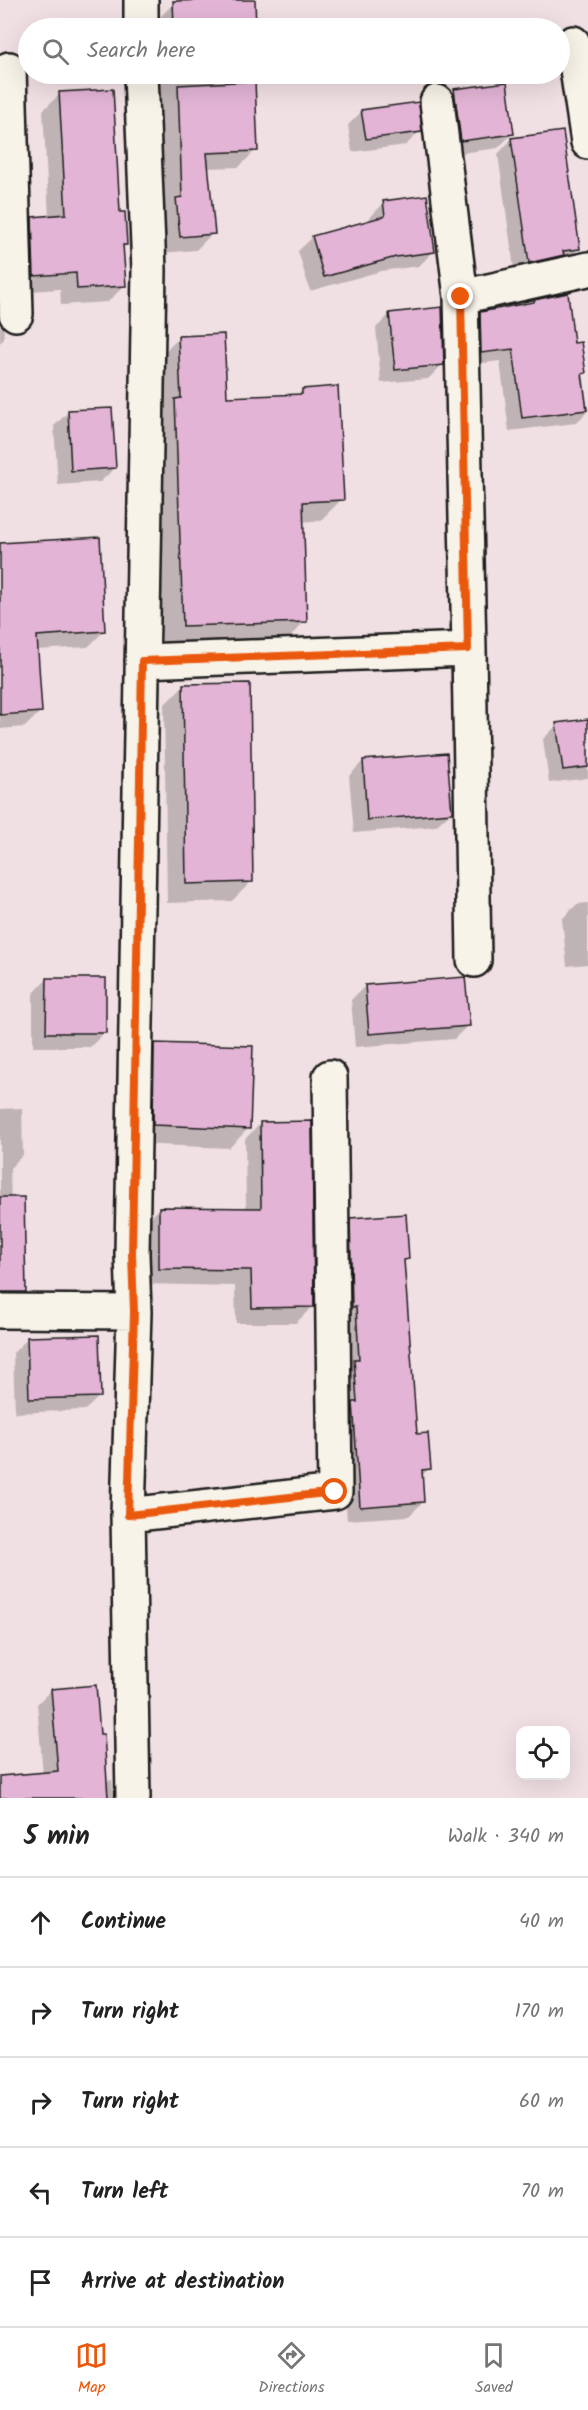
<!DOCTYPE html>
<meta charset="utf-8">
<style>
:root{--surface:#fff;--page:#f2f2f2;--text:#222;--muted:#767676;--line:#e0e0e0;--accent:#ea580c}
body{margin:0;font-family:Kalam,sans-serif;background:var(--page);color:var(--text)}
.controls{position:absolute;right:18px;bottom:18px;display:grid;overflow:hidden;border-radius:12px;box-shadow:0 6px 24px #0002}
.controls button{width:54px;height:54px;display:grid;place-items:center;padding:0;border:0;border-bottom:2px solid var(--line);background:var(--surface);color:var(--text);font:30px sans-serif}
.stop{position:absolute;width:18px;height:18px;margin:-14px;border:4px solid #ea580c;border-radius:50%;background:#fff}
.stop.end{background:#ea580c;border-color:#fff;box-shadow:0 2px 6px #0008}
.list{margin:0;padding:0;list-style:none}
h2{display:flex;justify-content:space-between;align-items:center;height:78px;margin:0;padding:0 24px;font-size:26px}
h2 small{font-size:20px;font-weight:400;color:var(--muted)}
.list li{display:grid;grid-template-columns:39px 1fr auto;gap:18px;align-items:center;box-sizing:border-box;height:90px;padding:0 24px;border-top:2px solid var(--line)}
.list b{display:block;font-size:22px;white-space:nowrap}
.list em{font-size:20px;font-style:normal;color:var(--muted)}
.icon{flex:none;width:33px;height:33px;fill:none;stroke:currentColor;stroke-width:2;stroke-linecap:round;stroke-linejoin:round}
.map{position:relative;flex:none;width:588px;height:1798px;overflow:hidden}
.search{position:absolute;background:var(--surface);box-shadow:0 6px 24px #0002;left:18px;right:18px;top:18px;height:66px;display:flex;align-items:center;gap:15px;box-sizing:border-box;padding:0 21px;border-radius:33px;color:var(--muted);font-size:22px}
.sheet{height:528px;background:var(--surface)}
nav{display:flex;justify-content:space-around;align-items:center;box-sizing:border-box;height:84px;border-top:2px solid var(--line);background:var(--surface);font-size:16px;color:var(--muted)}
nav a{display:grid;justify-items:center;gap:3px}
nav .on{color:var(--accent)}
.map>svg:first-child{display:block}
.shadow{fill:#0003}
.building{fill:#e3b4d6;stroke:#1c1c1c;stroke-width:1.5}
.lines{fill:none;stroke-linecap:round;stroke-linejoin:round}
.minor-casing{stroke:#1c1c1c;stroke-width:38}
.minor{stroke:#f7f3e8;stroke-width:33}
.route{stroke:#ea580c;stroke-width:8}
</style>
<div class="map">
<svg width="588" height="1798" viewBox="0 0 588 1798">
<rect width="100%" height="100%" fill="#f1e0e3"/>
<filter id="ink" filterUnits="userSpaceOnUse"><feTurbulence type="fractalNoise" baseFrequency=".0167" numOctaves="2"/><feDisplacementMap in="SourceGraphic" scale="12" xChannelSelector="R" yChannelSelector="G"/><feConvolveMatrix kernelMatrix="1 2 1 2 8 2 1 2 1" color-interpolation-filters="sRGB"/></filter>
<g filter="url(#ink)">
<!-- shadow -->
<path class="shadow" d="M 253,0 L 254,28 L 157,28 L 157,20 L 174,3 Z
M 159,74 L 253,74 L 256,150 L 239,167 L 207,168 L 213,233 L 196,250 L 163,253 L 160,216 L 165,210 Z
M 454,91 L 513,133 L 498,148 L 447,155 L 440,105 Z
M 60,94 L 118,214 L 126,245 L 122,249 L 124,286 L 108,302 L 61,305 L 60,289 L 18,292 L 16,235 L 33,218 L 49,217 L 43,110 Z
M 362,111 L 420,131 L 406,145 L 352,152 L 348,125 Z
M 512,139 L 579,248 L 565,262 L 515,276 L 498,154 Z
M 384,203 L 433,252 L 419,266 L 381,271 L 310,291 L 298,251 L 313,237 L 370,221 L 370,217 Z
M 481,313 L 573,345 L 580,344 L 588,411 L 576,423 L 509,431 L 500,361 L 468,365 L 467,327 Z
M 390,314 L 442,365 L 428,379 L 381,383 L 376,328 Z
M 0,326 L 4,329 L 4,339 L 0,343 Z
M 179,338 L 225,398 L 296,396 L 302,390 L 342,499 L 321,520 L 302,522 L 305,621 L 284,643 L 162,647 L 155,422 L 157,359 Z
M 68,412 L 115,468 L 100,482 L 58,485 L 54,426 Z
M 0,545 L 104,631 L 88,647 L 36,650 L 41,711 L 25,727 L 0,729 Z
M 184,685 L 251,882 L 232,901 L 167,903 L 164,705 Z
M 588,721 L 588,778 L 549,783 L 543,739 L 557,725 Z
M 363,761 L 451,812 L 436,826 L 354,833 L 349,776 Z
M 588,903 L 588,964 L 567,966 L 562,919 L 577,904 Z
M 47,979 L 104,1033 L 90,1047 L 33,1047 L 33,994 Z
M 365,986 L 468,1025 L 454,1039 L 355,1047 L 351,1000 Z
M 155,1045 L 249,1128 L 229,1148 L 134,1144 L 135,1064 Z
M 22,1108 L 23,1155 L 10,1168 L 12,1244 L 25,1292 L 10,1306 L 0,1306 L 0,1109 Z
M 261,1123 L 313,1306 L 296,1323 L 236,1323 L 235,1286 L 143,1284 L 144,1224 L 160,1208 L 246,1209 L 245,1139 Z
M 351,1219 L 407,1259 L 403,1263 L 416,1436 L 429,1468 L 421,1477 L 423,1502 L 409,1516 L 347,1520 L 339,1418 L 337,1234 Z
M 27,1339 L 100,1396 L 85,1410 L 15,1413 L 13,1353 Z
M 51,1690 L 99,1736 L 105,1781 L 112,1780 L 114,1798 L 0,1798 L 0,1778 L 43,1774 L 37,1704 Z"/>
<!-- building -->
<path class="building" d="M 210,0 L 255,0 L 256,28 L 174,28 L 173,1 Z
M 255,81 L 258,151 L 207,153 L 215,234 L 180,237 L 176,198 L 182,197 L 178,85 Z
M 507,82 L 514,134 L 461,141 L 454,89 Z
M 113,89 L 120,212 L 125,212 L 127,245 L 123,245 L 126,286 L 77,289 L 76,273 L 34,276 L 32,217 L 66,214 L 59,92 Z
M 419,102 L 422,132 L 366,139 L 361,110 Z
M 563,131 L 580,249 L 563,251 L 564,255 L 529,263 L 511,138 Z
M 427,195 L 435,252 L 396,257 L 324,277 L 312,236 L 385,216 L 383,201 Z
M 568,293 L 574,343 L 581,342 L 586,373 L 582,374 L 587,410 L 522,418 L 513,349 L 481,353 L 480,312 L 534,302 L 534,300 Z
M 442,307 L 444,365 L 395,370 L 389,313 Z
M 224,334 L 227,397 L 302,394 L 302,389 L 338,386 L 344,500 L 303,502 L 307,622 L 183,626 L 175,399 L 181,398 L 178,336 Z
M 112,408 L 116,468 L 71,471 L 68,410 Z
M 100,537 L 105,631 L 37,636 L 42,712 L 0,715 L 0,543 Z
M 250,683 L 253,882 L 186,884 L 183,684 Z
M 588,719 L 588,767 L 563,770 L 556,723 Z
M 447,753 L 452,813 L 367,820 L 363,760 Z
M 465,977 L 470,1026 L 369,1034 L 365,985 Z
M 47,978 L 106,978 L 106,1033 L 46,1033 Z
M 154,1043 L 253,1046 L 250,1129 L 153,1125 Z
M 312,1121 L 314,1307 L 252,1308 L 251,1270 L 159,1269 L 159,1207 L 261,1208 L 260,1122 Z
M 0,1197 L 24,1197 L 26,1292 L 0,1292 Z
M 406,1214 L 409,1259 L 404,1260 L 417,1434 L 428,1433 L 431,1469 L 422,1470 L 424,1502 L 360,1507 L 353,1402 L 357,1402 L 354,1359 L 359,1359 L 356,1307 L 352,1307 L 350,1218 Z
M 99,1335 L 101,1397 L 29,1399 L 27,1337 Z
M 96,1685 L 100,1734 L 104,1734 L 108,1798 L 0,1798 L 0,1776 L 58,1771 L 51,1689 Z"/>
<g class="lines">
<!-- minor casing -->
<g class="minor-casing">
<path id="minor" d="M 141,0 L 141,28
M 573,43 L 588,142
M 9,69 L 16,314
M 461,297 L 588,269
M 469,649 L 474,960
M 142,661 L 469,649 L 461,297 L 437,102
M 0,1311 L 134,1312
M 128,1515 L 335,1492 L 330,1077
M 133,1798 L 128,1515 L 134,1312 L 132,1254 L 149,270 L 141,74"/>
</g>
<!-- minor -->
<use href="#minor" class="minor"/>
</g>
</g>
<g class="lines" filter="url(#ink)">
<!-- route -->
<path class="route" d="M 335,1492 L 128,1515 L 134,1312 L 132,1254 L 142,661 L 468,649 L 461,297"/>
</g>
</svg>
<div class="controls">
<button><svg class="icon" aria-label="locate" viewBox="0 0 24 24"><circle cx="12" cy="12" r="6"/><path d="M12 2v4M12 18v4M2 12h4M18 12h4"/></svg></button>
</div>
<div class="stop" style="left:335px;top:1492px"></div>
<div class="stop end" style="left:461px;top:297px"></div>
<div class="search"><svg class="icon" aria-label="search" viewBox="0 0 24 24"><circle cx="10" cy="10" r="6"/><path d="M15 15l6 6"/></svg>Search here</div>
</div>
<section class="sheet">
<h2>5 min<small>Walk · 340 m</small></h2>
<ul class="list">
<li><svg class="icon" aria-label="ahead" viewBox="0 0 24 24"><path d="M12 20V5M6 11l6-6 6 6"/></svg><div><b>Continue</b></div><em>40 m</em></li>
<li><svg class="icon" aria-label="right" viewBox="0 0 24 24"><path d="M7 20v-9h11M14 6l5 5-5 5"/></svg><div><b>Turn right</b></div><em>170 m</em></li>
<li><svg class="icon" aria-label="right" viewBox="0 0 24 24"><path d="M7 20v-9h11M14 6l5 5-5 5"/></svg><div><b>Turn right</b></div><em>60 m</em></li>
<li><svg class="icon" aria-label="left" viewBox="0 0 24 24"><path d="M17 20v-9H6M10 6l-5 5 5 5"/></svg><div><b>Turn left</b></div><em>70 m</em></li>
<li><svg class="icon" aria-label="arrive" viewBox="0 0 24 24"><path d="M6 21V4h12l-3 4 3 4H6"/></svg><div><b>Arrive at destination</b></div></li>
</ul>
</section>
<nav>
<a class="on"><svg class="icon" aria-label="map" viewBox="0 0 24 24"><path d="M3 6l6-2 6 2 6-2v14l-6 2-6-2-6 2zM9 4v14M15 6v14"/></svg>Map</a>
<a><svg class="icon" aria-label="directions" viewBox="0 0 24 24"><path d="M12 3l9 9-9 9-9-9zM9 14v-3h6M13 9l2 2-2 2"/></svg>Directions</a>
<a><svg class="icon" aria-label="saved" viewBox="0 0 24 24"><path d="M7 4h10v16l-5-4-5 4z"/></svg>Saved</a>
</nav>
